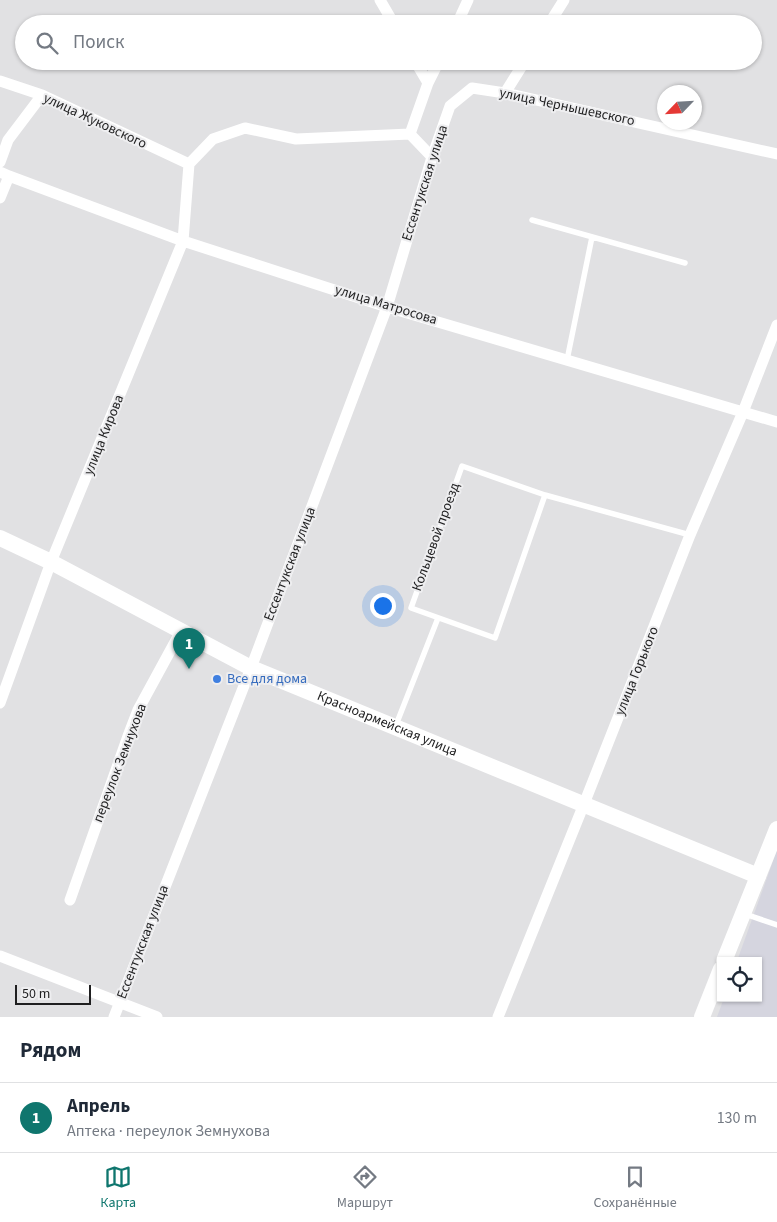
<!DOCTYPE html>
<html lang="ru">
<meta charset="utf-8">
<style>
:root{--surface:#fff;--page:#f6f6f7;--text:#1f2937;--muted:#747a83;--line:#e0e1e3;--accent:#0f766e}
body{margin:0;font-family:"Source Sans 3",sans-serif;background:var(--page);color:var(--text)}
.controls{position:absolute;right:15px;bottom:15px;display:grid;overflow:hidden;border-radius:0px;box-shadow:0 1px 4px #0004}
.controls button{width:45px;height:45px;display:grid;place-items:center;padding:0;border:0;border-bottom:1px solid var(--line);background:var(--surface);color:var(--text);font:25px sans-serif}
.compass{position:absolute;left:657px;top:85px;width:45px;height:45px;border-radius:50%;background:var(--surface);box-shadow:0 1px 4px #0004;rotate:245deg}
.scale{position:absolute;left:15px;bottom:12px;width:76px;box-sizing:border-box;padding-left:5px;border:2px solid #1f1f20;border-top:0;font-size:14px;line-height:18px;white-space:nowrap;color:#1f1f20;-webkit-text-stroke:4px #eeeef0;paint-order:stroke}
.you{position:absolute;left:382px;top:605px;width:18px;height:18px;margin:-12px;border:4px solid #fff;border-radius:50%;background:#1a73e8;box-shadow:0 0 0 8px #1a73e833}
.badge{display:grid;place-items:center;width:32px;height:32px;border-radius:50%;background:var(--accent);color:#fff;font-size:16px;font-weight:700}
.pin{position:absolute;translate:-50% -41px;filter:drop-shadow(0 1px 2px #0008)}
.pin::after{content:'';position:absolute;top:26px;width:18px;height:15px;background:inherit;clip-path:polygon(0 0,100% 0,50% 100%)}
.list{margin:0;padding:0;list-style:none}
h2{display:flex;justify-content:space-between;align-items:center;height:65px;margin:0;padding:0 20px;font-size:21px}
h2 small{font-size:16px;font-weight:400;color:var(--muted)}
.list li{display:grid;grid-template-columns:32px 1fr auto;gap:15px;align-items:center;box-sizing:border-box;height:70px;padding:0 20px;border-top:1px solid var(--line)}
.list b{display:block;font-size:19px;white-space:nowrap}
.list p{margin:0;font-size:16px;white-space:nowrap;color:var(--muted)}
.list em{font-size:16px;font-style:normal;color:var(--muted)}
.icon{flex:none;width:28px;height:28px;fill:none;stroke:currentColor;stroke-width:2;stroke-linecap:round;stroke-linejoin:round}
.map{position:relative;flex:none;width:777px;height:1017px;overflow:hidden}
.search{position:absolute;background:var(--surface);box-shadow:0 1px 4px #0004;left:15px;right:15px;top:15px;height:55px;display:flex;align-items:center;gap:12px;box-sizing:border-box;padding:0 18px;border-radius:28px;color:var(--muted);font-size:19px}
.sheet{height:135px;background:var(--surface)}
nav{display:flex;justify-content:space-around;align-items:center;box-sizing:border-box;height:70px;border-top:1px solid var(--line);background:var(--surface);font-size:14px;color:var(--muted)}
nav a{display:grid;justify-items:center;gap:2px}
nav .on{color:var(--accent)}
.map>svg:first-child{display:block}
.built{fill:#d5d5df}
.lines{fill:none;stroke-linecap:round;stroke-linejoin:round}
.lane{stroke:#fff;stroke-width:5.5}
.street{stroke:#fff;stroke-width:11}
.secondary{stroke:#fff;stroke-width:16}
.shop-dot{fill:#3f7fe0;stroke:#eeeef0;stroke-width:2}
.labels{text-anchor:middle;dominant-baseline:central;stroke-width:4;stroke-linejoin:round;paint-order:stroke}
.street-label{font-size:14px;fill:#1f1f20;stroke:#eeeef0}
.shop-label{font-size:14px;fill:#366cbe;stroke:#eeeef0;text-anchor:start}
</style>
<div class="map">
<svg width="777" height="1017" viewBox="0 0 777 1017">
<rect width="100%" height="100%" fill="#e1e1e3"/>
<!-- built -->
<path class="built" d="M 777,850 L 777,1017 L 717,1017 L 724,998 L 758,998 L 758,961 L 737,961 Z"/>
<g class="lines">
<!-- lane -->
<path class="lane" d="M 532,220 L 685,263
M 567,360 L 592,237
M 545,495 L 462,466 L 411,608 L 495,638 L 545,495 L 690,535
M 396,725 L 438,618
M 745,914 L 777,925"/>
<!-- street -->
<path class="street" d="M 380,0 L 394,24
M 457,24 L 468,0
M 549,24 L 564,0
M 415,61 L 428,83
M 0,81 L 42,95 L 189,164
M 505,93 L 525,61
M 432,157 L 410,134 L 428,83 L 439,61
M 0,162 L 8,140 L 42,95
M 189,164 L 213,139 L 245,128 L 296,139 L 410,134
M 0,172 L 9,176 L 183,241 L 387,307 L 777,422
M 0,198 L 9,176
M 0,703 L 51,562 L 183,241 L 189,164
M 70,900 L 128,736 L 138,710 L 181,631
M 0,956 L 157,1017
M 114,1017 L 251,668 L 387,307 L 432,157 L 450,106 L 472,88 L 505,93 L 777,154
M 498,1017 L 584,804 L 690,535 L 743,412 L 777,325"/>
<!-- secondary -->
<g class="secondary">
<path id="s1" d="M 0,538 L 51,562 L 251,668 L 758,876"/>
<path d="M 724,961 L 777,829"/>
<path d="M 702,1017 L 721,969"/>
</g>
</g>
<!-- markers -->
<circle class="shop-dot" cx="217" cy="679" r="5"/>
<g class="labels">
<!-- street labels -->
<g class="street-label">
<text transform="translate(567 107) rotate(12)">улица Чернышевского</text>
<text transform="translate(95 121) rotate(25)">улица Жуковского</text>
<text transform="translate(425 183) rotate(-72)">Ессентукская улица</text>
<text transform="translate(386 305) rotate(17)">улица Матросова</text>
<text transform="translate(104 435) rotate(-68)">улица Кирова</text>
<text transform="translate(436 537) rotate(-70)">Кольцевой проезд</text>
<text transform="translate(290 564) rotate(-69)">Ессентукская улица</text>
<text transform="translate(637 671) rotate(-68)">улица Горького</text>
<text stroke="none"><textPath href="#s1" startOffset="430">Красноармейская улица</textPath></text>
<text transform="translate(120 763) rotate(-69)">переулок Земнухова</text>
<text transform="translate(143 942) rotate(-69)">Ессентукская улица</text>
</g>
<!-- shop labels -->
<g class="shop-label">
<text x="227" y="679">Все для дома</text>
</g>
</g>
</svg>
<div class="controls">
<button><svg class="icon" aria-label="locate" viewBox="0 0 24 24"><circle cx="12" cy="12" r="6"/><path d="M12 2v4M12 18v4M2 12h4M18 12h4"/></svg></button>
</div>
<svg class="compass" viewBox="-18 -18 36 36"><path d="M0-13l5 13h-10z" fill="#e53935"/><path d="M0 13l5-13h-10z" fill="#747a83"/></svg>
<div class="scale">50 m</div>
<div class="you"></div>
<div class="pin badge" style="left:189px;top:669px">1</div>
<div class="search"><svg class="icon" aria-label="search" viewBox="0 0 24 24"><circle cx="10" cy="10" r="6"/><path d="M15 15l6 6"/></svg>Поиск</div>
</div>
<section class="sheet">
<h2>Рядом<small></small></h2>
<ul class="list">
<li><span class="badge">1</span><div><b>Апрель</b><p>Аптека · переулок Земнухова</p></div><em>130 m</em></li>
</ul>
</section>
<nav>
<a class="on"><svg class="icon" aria-label="map" viewBox="0 0 24 24"><path d="M3 6l6-2 6 2 6-2v14l-6 2-6-2-6 2zM9 4v14M15 6v14"/></svg>Карта</a>
<a><svg class="icon" aria-label="directions" viewBox="0 0 24 24"><path d="M12 3l9 9-9 9-9-9zM9 14v-3h6M13 9l2 2-2 2"/></svg>Маршрут</a>
<a><svg class="icon" aria-label="saved" viewBox="0 0 24 24"><path d="M7 4h10v16l-5-4-5 4z"/></svg>Сохранённые</a>
</nav>
